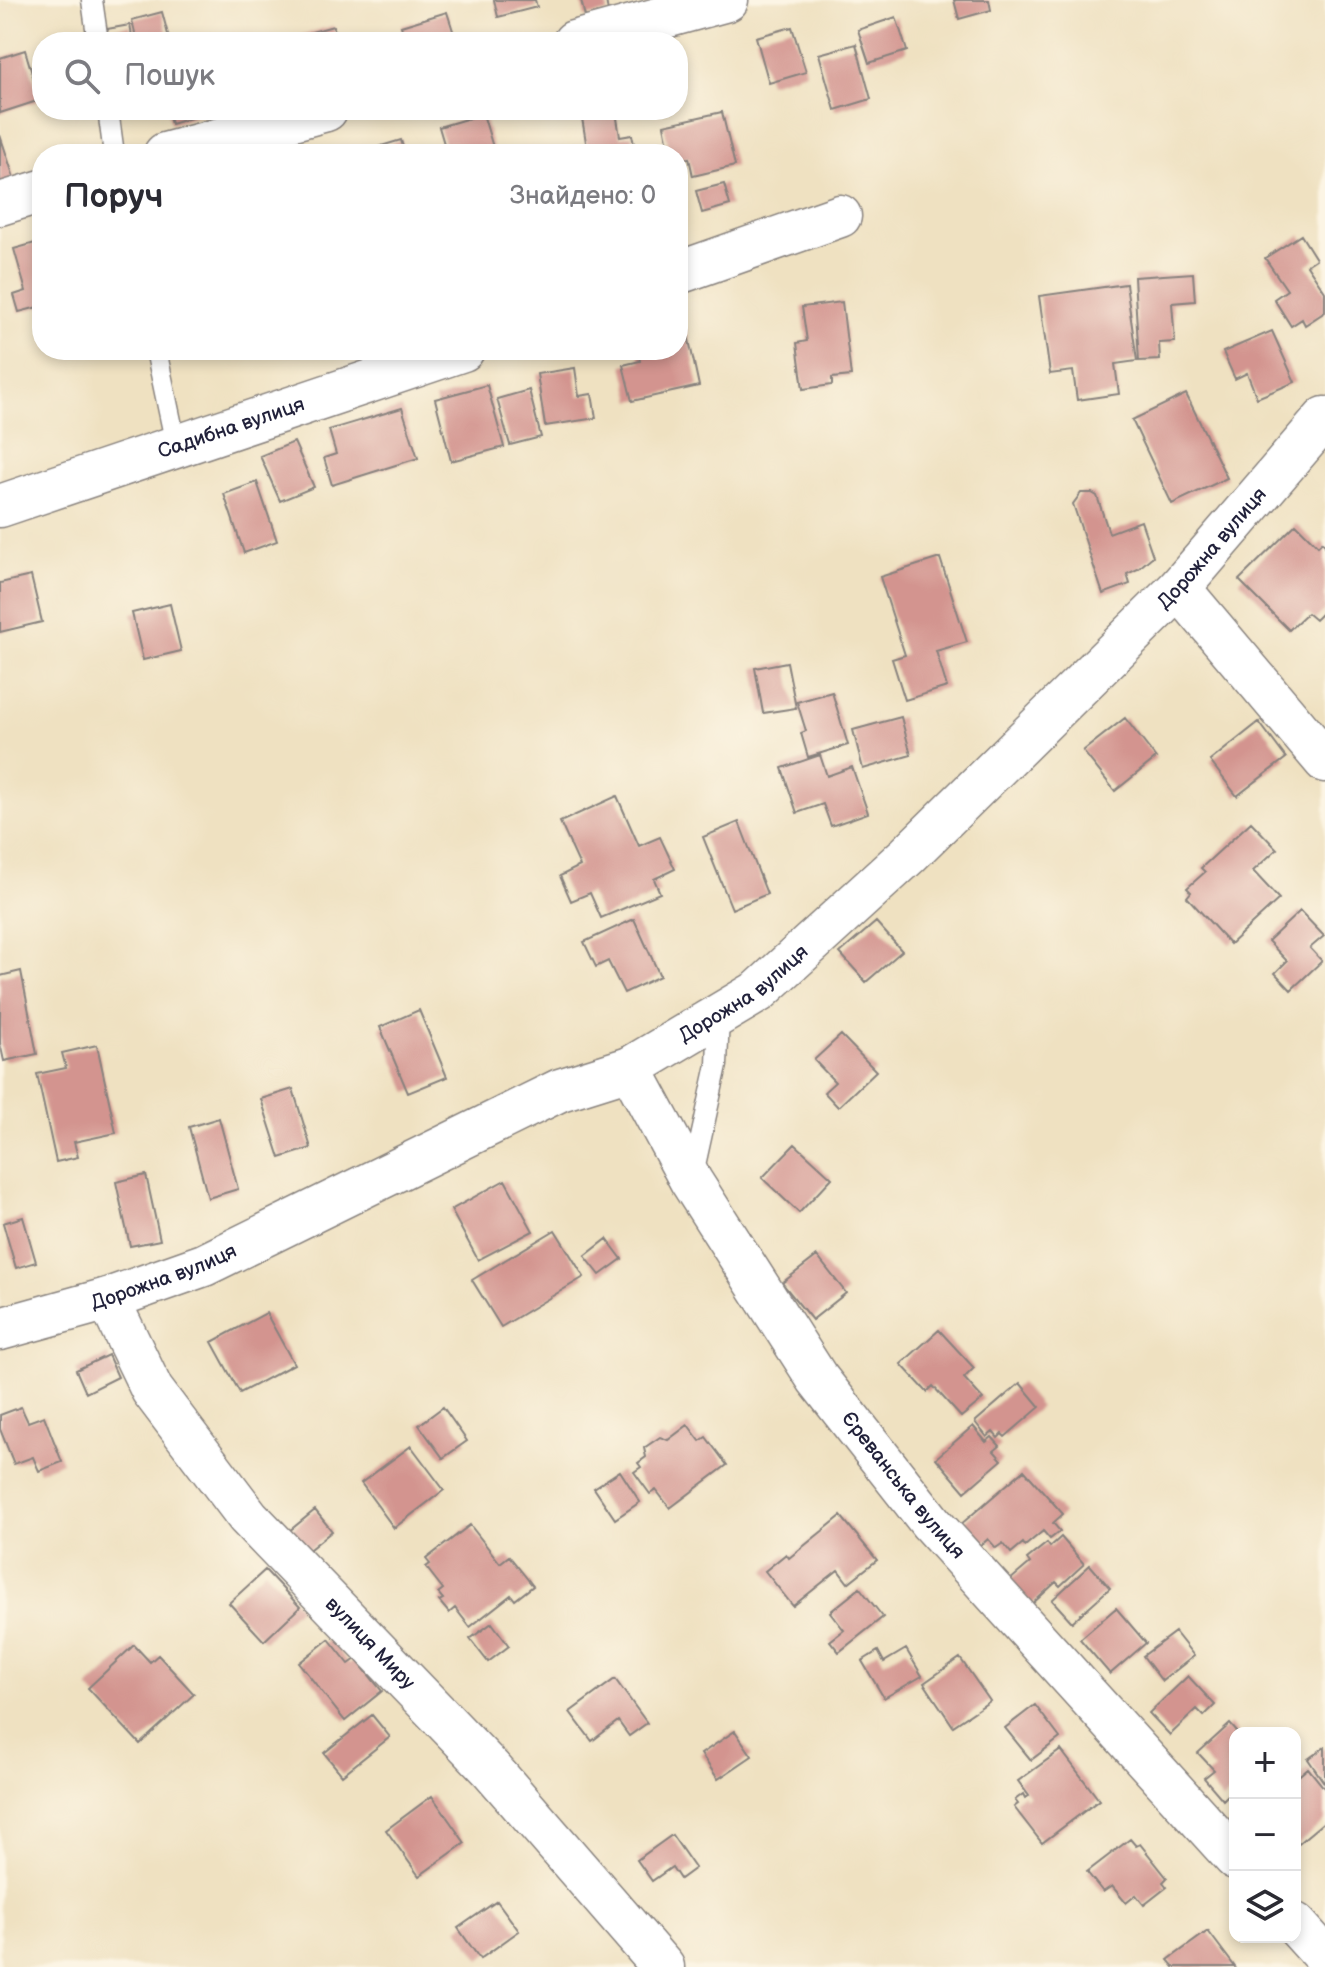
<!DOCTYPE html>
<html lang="uk">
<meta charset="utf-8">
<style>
:root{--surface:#fff;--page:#f2f2f3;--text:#2b2b33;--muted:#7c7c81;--line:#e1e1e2}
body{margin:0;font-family:"Balsamiq Sans",sans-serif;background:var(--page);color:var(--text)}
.controls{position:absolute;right:24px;bottom:24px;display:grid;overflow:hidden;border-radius:16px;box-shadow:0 4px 12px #0003}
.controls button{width:72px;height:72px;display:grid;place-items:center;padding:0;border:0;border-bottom:2px solid var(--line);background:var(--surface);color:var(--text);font:40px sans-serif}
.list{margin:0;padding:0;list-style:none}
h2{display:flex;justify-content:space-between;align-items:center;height:104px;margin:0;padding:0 32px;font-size:34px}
h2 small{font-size:26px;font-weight:400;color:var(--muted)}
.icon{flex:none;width:44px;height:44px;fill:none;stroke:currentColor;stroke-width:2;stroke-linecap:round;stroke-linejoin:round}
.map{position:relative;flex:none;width:1325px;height:1967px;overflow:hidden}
.search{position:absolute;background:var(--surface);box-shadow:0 4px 12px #0003;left:32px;top:32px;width:656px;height:88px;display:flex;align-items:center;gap:20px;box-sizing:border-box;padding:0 28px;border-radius:32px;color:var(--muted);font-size:30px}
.panel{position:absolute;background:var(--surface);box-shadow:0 4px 12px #0003;left:32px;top:144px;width:656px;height:216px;border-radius:32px}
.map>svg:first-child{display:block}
.building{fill:#d3948f}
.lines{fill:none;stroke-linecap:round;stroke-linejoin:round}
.service-casing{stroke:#88827e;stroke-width:23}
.minor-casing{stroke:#88827e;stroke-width:45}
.service{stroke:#fff;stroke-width:20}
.minor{stroke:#fff;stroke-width:42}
.labels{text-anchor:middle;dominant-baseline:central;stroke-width:7;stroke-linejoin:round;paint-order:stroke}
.street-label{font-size:20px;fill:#22223b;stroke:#fcf5e5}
</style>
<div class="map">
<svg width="1325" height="1967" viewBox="0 0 1325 1967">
<rect width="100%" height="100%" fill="#fcf5e5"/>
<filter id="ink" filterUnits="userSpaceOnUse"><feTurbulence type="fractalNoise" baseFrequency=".0125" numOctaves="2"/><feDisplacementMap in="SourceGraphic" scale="16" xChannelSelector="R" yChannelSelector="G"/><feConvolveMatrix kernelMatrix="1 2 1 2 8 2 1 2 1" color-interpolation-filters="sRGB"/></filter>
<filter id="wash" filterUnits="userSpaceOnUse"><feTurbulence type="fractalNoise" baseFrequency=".006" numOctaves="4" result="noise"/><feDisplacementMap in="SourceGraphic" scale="32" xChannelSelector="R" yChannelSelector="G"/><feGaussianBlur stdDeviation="1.8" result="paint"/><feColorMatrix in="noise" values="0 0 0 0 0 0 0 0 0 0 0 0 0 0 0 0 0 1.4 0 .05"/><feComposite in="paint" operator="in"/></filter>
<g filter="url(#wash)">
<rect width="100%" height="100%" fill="#efe1c1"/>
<g id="blocks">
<!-- building -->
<path class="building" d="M 494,0 L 535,0 L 537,7 L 498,17 Z
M 581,0 L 606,0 L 608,12 L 585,17 Z
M 954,0 L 989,0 L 991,10 L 959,19 Z
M 162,12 L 170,42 L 137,42 L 132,20 Z
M 447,12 L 455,37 L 439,42 L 406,42 L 401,26 Z
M 896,17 L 907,51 L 869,63 L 858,30 Z
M 130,25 L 133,42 L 109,42 L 107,29 Z
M 333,26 L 338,42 L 280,42 L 280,41 Z
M 792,27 L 806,72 L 769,83 L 756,37 Z
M 856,44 L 871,99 L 835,110 L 819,54 Z
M 25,50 L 40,100 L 0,113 L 0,58 Z
M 167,110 L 214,110 L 214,111 L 171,124 Z
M 616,112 L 620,137 L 632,135 L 636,154 L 588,154 L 582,118 Z
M 722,112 L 735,166 L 693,176 L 689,158 L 678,160 L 678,154 L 670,154 L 664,125 Z
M 483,114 L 495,154 L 447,154 L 439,127 Z
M 0,135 L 16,184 L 0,189 Z
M 401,140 L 405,154 L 358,154 L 358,153 Z
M 724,184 L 730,205 L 702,213 L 696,191 Z
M 1301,235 L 1316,259 L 1307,265 L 1325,292 L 1325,312 L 1305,325 L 1302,319 L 1291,326 L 1274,299 L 1287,290 L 1265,258 Z
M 42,241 L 42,306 L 19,312 L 14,295 L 26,291 L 14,249 Z
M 1193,273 L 1195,301 L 1172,303 L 1175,342 L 1159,343 L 1160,360 L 1139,361 L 1134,277 Z
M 1126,284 L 1137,361 L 1115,364 L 1119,394 L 1077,400 L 1073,371 L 1050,374 L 1039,296 Z
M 842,302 L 851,376 L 832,378 L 832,385 L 803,389 L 797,343 L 807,341 L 802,307 Z
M 686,326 L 699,386 L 632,401 L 623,365 L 640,361 L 638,350 L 678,350 L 678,327 Z
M 1272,331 L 1295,382 L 1257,398 L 1247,373 L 1235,379 L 1223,352 Z
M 575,368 L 579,396 L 592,394 L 596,418 L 545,426 L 537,374 Z
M 487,385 L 504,447 L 451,461 L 435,399 Z
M 529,390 L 541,437 L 510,445 L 497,399 Z
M 1186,394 L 1227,478 L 1172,504 L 1132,420 Z
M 402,408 L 418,458 L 332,485 L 324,458 L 336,454 L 329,430 Z
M 294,442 L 314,487 L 280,501 L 260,456 Z
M 257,482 L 277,541 L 244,553 L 224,494 Z
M 1081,493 L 1092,493 L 1097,496 L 1109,533 L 1141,521 L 1153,556 L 1138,569 L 1127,574 L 1130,584 L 1103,594 L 1073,504 Z
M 1296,524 L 1318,546 L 1322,542 L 1325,545 L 1325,610 L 1315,620 L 1307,613 L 1289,630 L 1239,580 Z
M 940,558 L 967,642 L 936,651 L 947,687 L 905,700 L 892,659 L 905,655 L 880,577 Z
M 31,576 L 42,622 L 0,632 L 0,583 Z
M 170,604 L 181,651 L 143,660 L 132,613 Z
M 787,662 L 796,708 L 763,713 L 755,668 Z
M 832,692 L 848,745 L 808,757 L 801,733 L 806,731 L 797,702 Z
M 901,717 L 911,755 L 863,769 L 853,730 Z
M 1125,718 L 1156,758 L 1115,791 L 1083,751 Z
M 1259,722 L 1286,758 L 1237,796 L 1210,761 Z
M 820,755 L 827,776 L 852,767 L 868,813 L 831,826 L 823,804 L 797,813 L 782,768 Z
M 617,796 L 639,846 L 660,837 L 675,869 L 654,879 L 660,893 L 601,918 L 590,893 L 571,901 L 560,876 L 580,866 L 560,822 Z
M 739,822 L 767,894 L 732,909 L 703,837 Z
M 1251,822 L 1277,849 L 1253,871 L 1279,899 L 1230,944 L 1187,897 L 1191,892 L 1187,888 L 1205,872 L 1201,868 Z
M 1300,911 L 1324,936 L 1310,948 L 1322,961 L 1291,990 L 1275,973 L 1287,961 L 1268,941 Z
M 634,919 L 660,976 L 624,993 L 608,961 L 596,967 L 584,942 Z
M 876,922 L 902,951 L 866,982 L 840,953 Z
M 21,971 L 37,1054 L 4,1061 L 0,1043 L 0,976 Z
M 419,1010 L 447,1077 L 408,1093 L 380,1027 Z
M 841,1035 L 876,1071 L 838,1107 L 824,1092 L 835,1082 L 814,1060 Z
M 97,1045 L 116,1133 L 74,1142 L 78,1157 L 56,1162 L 37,1074 L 66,1068 L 62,1053 Z
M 293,1089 L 311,1148 L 280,1158 L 261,1099 Z
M 219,1118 L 238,1189 L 208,1198 L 189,1127 Z
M 795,1144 L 832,1178 L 799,1213 L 762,1178 Z
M 146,1175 L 160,1240 L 130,1246 L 116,1182 Z
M 505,1180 L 533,1231 L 478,1260 L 451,1210 Z
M 23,1217 L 36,1262 L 16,1268 L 3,1223 Z
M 555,1230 L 584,1277 L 501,1327 L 472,1280 Z
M 607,1239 L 622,1259 L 600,1275 L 585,1256 Z
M 817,1256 L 846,1293 L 812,1320 L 782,1283 Z
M 266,1313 L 294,1364 L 240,1393 L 212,1342 Z
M 939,1330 L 974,1368 L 964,1378 L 983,1399 L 961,1417 L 933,1386 L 927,1392 L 901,1364 Z
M 108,1355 L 118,1377 L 86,1393 L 76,1370 Z
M 1020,1383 L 1040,1407 L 1005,1437 L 1002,1434 L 998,1438 L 993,1432 L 987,1437 L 975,1422 Z
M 21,1407 L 28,1422 L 44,1416 L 62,1462 L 39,1471 L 33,1457 L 14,1464 L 0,1429 L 0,1415 Z
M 443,1407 L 467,1441 L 443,1458 L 419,1425 Z
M 688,1425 L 700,1441 L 706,1437 L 727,1465 L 670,1508 L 656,1490 L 650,1494 L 634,1472 L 641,1467 L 638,1463 L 646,1457 L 644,1448 L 660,1437 L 668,1440 Z
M 973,1426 L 986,1442 L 992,1437 L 1000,1446 L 994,1451 L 1002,1460 L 965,1492 L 936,1458 Z
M 411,1446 L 444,1490 L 394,1528 L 361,1483 Z
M 1024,1470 L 1063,1514 L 1053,1523 L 1060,1531 L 1050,1539 L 1043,1531 L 1025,1546 L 1023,1543 L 1011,1553 L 1003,1543 L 996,1548 L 988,1539 L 979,1547 L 960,1525 Z
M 620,1471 L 640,1502 L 615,1519 L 594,1488 Z
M 315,1510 L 332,1531 L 305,1553 L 288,1532 Z
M 841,1516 L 877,1560 L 848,1583 L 838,1570 L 793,1606 L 765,1571 L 786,1554 L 789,1558 Z
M 470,1525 L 500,1563 L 509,1556 L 533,1586 L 515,1600 L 511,1595 L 470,1627 L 455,1608 L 449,1613 L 439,1601 L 443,1599 L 438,1593 L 443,1589 L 426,1567 L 430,1564 L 426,1559 Z
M 1061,1537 L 1084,1564 L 1060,1586 L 1056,1582 L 1031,1605 L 1010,1580 L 1030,1563 L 1027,1559 L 1047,1543 L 1050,1547 Z
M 1090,1565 L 1110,1588 L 1072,1622 L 1052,1600 Z
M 265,1570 L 300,1607 L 264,1641 L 229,1603 Z
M 860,1588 L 883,1617 L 839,1652 L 830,1641 L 844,1630 L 830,1612 Z
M 1116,1608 L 1146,1643 L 1110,1674 L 1080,1639 Z
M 492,1623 L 509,1646 L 488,1662 L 470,1639 Z
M 1175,1632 L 1194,1656 L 1162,1681 L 1143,1656 Z
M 329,1639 L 349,1664 L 356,1659 L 382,1691 L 345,1721 L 299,1663 Z
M 134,1645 L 150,1662 L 158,1655 L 194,1694 L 140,1744 L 88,1688 Z
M 906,1649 L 922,1676 L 884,1698 L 862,1661 L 878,1651 L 884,1662 Z
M 960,1658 L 990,1701 L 953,1726 L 924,1683 Z
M 1188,1676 L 1215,1705 L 1204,1716 L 1197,1709 L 1170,1735 L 1149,1713 Z
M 615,1679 L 647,1723 L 629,1736 L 618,1721 L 592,1741 L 570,1712 Z
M 1035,1705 L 1060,1738 L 1031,1760 L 1005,1728 Z
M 372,1715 L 390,1737 L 342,1775 L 324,1753 Z
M 1230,1724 L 1238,1733 L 1235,1733 L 1235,1788 L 1223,1800 L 1204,1778 L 1214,1770 L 1198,1753 Z
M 735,1731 L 752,1756 L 718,1779 L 701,1754 Z
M 1325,1747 L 1325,1784 L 1308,1759 Z
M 1061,1750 L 1099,1800 L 1042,1843 L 1014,1807 L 1018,1804 L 1015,1800 L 1023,1794 L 1025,1798 L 1029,1796 L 1018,1781 Z
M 1308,1768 L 1325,1789 L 1325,1821 L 1295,1846 L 1295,1779 Z
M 432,1796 L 465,1843 L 419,1876 L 386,1830 Z
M 672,1835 L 695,1868 L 680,1879 L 672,1867 L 652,1881 L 637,1860 Z
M 1130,1839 L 1136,1846 L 1140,1844 L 1167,1878 L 1163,1882 L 1167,1887 L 1144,1905 L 1136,1895 L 1126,1903 L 1112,1886 L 1103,1892 L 1087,1872 Z
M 497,1901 L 519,1931 L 480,1959 L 458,1928 Z
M 1208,1931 L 1235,1967 L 1174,1967 L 1168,1960 Z"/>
</g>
</g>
<g filter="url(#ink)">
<use href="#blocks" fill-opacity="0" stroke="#88827e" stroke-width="2"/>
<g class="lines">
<!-- service casing -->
<g class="service-casing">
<path id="service" d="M 92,0 L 98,42
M 108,110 L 114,154
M 156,350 L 176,445
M 693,1174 L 717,1065 L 719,1015"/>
</g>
<!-- minor casing -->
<g class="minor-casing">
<g id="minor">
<path d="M 574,42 L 727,0"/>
<path d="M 165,154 L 326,110"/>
<path d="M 0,204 L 42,191"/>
<path d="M 678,273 L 840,216"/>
<path id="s1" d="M 0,506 L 463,350"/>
<path d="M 1179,588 L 1325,761"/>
<path id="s2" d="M 630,1068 L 691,1181 L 817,1378 L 931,1523 L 1235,1858"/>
<path id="s3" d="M 108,1299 L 152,1390 L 248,1517 L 491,1769 L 663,1967"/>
<path id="s4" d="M 0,1329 L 108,1299 L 204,1265 L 560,1090 L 630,1068 L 759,991 L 908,855 L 1179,588 L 1325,418"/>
<path d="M 1295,1924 L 1325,1957"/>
</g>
</g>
<!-- service -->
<use href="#service" class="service"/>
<!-- minor -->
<use href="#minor" class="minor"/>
</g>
</g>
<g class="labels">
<!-- street labels -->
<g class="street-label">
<text stroke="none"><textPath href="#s1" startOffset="244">Садибна вулиця</textPath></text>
<text stroke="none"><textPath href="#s4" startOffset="1468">Дорожна вулиця</textPath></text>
<text stroke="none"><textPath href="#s4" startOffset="820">Дорожна вулиця</textPath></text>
<text stroke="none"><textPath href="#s4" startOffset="172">Дорожна вулиця</textPath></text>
<text stroke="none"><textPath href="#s2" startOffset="500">Єреванська вулиця</textPath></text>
<text stroke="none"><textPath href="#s3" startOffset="436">вулиця Миру</textPath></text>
</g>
</g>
</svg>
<div class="controls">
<button>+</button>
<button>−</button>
<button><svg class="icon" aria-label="layers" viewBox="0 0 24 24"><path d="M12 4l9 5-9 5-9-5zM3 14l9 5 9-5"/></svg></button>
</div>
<div class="search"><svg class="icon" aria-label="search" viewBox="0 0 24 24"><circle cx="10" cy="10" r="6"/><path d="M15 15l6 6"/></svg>Пошук</div>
<section class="panel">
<h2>Поруч<small>Знайдено: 0</small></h2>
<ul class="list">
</ul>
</section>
</div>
